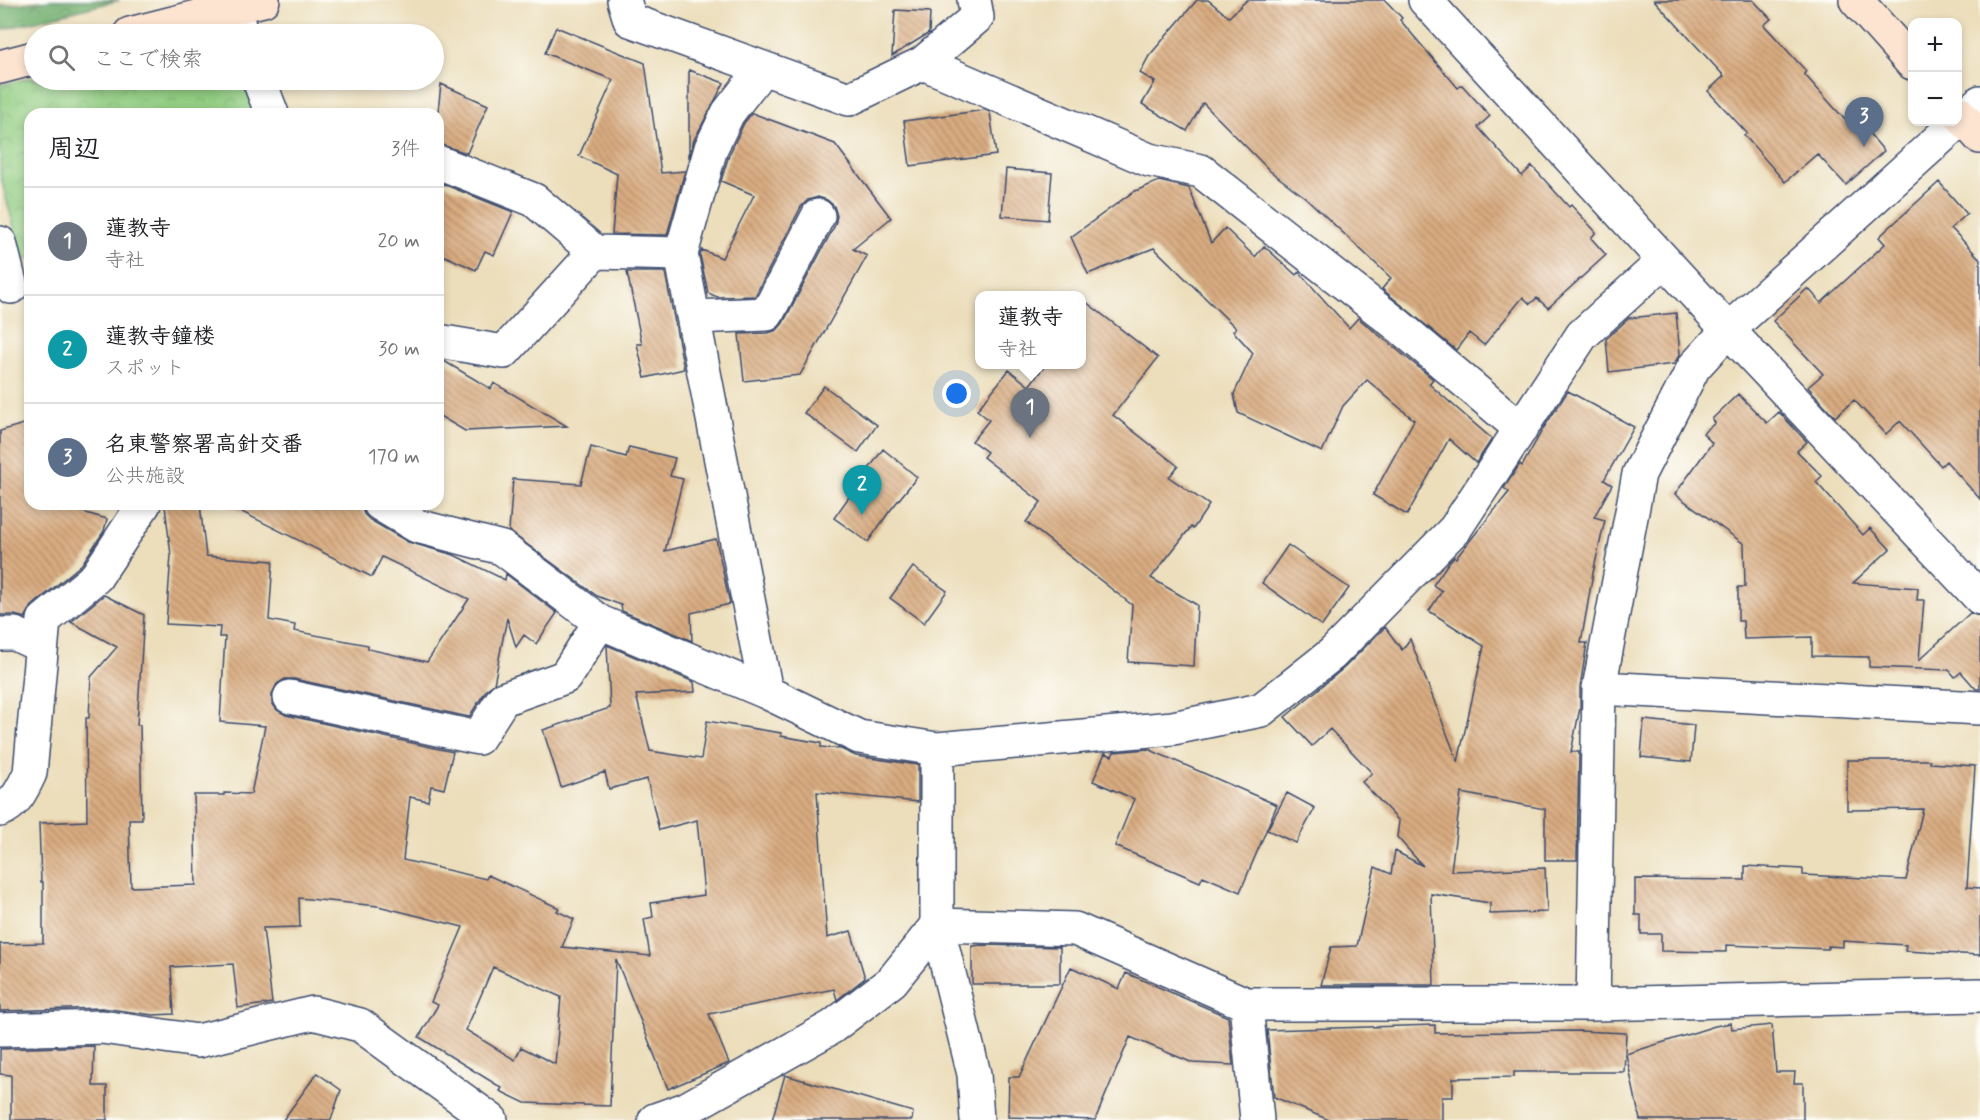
<!DOCTYPE html>
<html lang="ja">
<meta charset="utf-8">
<style>
:root{--surface:#fff;--page:#f2f2f2;--text:#202124;--muted:#757577;--line:#e0e0e0;--accent:#d1495b}
body{margin:0;font-family:Mynerve,"Klee One",sans-serif;background:var(--page);color:var(--text)}
.controls{position:absolute;right:18px;top:18px;display:grid;overflow:hidden;border-radius:12px;box-shadow:0 3px 9px #0003}
.controls button{width:54px;height:54px;display:grid;place-items:center;padding:0;border:0;border-bottom:2px solid var(--line);background:var(--surface);color:var(--text);font:30px sans-serif}
.you{position:absolute;left:957px;top:394px;width:21px;height:21px;margin:-15px;border:4px solid #fff;border-radius:50%;background:#1a73e8;box-shadow:0 0 0 9px #1a73e833}
.badge{display:grid;place-items:center;width:39px;height:39px;border-radius:50%;background:var(--accent);color:#fff;font-size:20px;font-weight:700}
.pin{position:absolute;translate:-50% -50px;filter:drop-shadow(0 2px 3px #0008)}
.pin::after{content:'';position:absolute;top:32px;width:21px;height:18px;background:inherit;clip-path:polygon(0 0,100% 0,50% 100%)}
.popup{position:absolute;left:975px;top:291px;width:111px;height:78px;box-sizing:border-box;display:grid;place-content:center;border-radius:12px;background:var(--surface);filter:drop-shadow(0 2px 4px #0005);font-size:20px;white-space:nowrap;color:var(--muted)}
.popup b{font-size:22px;color:var(--text)}
.popup::after{content:'';position:absolute;left:50%;top:100%;margin-left:-12px;border:12px solid transparent;border-top-color:var(--surface)}
.list{margin:0;padding:0;list-style:none}
h2{display:flex;justify-content:space-between;align-items:center;height:78px;margin:0;padding:0 24px;font-size:26px}
h2 small{font-size:20px;font-weight:400;color:var(--muted)}
.list li{display:grid;grid-template-columns:39px 1fr auto;gap:18px;align-items:center;box-sizing:border-box;height:108px;padding:0 24px;border-top:2px solid var(--line)}
.list b{display:block;font-size:22px;white-space:nowrap}
.list p{margin:0;font-size:20px;white-space:nowrap;color:var(--muted)}
.list em{font-size:20px;font-style:normal;color:var(--muted)}
.icon{flex:none;width:33px;height:33px;fill:none;stroke:currentColor;stroke-width:2;stroke-linecap:round;stroke-linejoin:round}
.map{position:relative;flex:none;width:1980px;height:1120px;overflow:hidden}
.search{position:absolute;background:var(--surface);box-shadow:0 3px 9px #0003;left:24px;top:24px;width:420px;height:66px;display:flex;align-items:center;gap:15px;box-sizing:border-box;padding:0 21px;border-radius:33px;color:var(--muted);font-size:22px}
.panel{position:absolute;background:var(--surface);box-shadow:0 3px 9px #0003;left:24px;top:108px;width:420px;height:402px;border-radius:18px}
.map>svg:first-child{display:block}
.forest{fill:url(#forest-crowns);stroke:#487067;stroke-width:1.5}
.park{fill:url(#park-crowns);stroke:#567e70;stroke-width:1.5}
.building{fill:url(#building-back-hatch);fill-rule:evenodd}
.lines{fill:none;stroke-linecap:round;stroke-linejoin:round}
.street-casing{stroke:#3a496c;stroke-width:36}
.secondary-casing{stroke:#3a496c;stroke-width:36}
.street{stroke:#fff;stroke-width:33}
.secondary{stroke:#fde4d1;stroke-width:33}
</style>
<div class="map">
<svg width="1980" height="1120" viewBox="0 0 1980 1120">
<defs>
<pattern id="forest-crowns" width="20" height="18" patternUnits="userSpaceOnUse" patternTransform="scale(1.5)"><rect width="20" height="18" fill="#75b070"/><path d="M2 6a3 3 0 1 1 6 0M12 15a3 3 0 1 1 6 0" fill="none" stroke="#5f905f"/></pattern>
<pattern id="park-crowns" width="20" height="18" patternUnits="userSpaceOnUse" patternTransform="scale(1.5)"><rect width="20" height="18" fill="#92cd82"/><path d="M2 6a3 3 0 1 1 6 0M12 15a3 3 0 1 1 6 0" fill="none" stroke="#7db073"/></pattern>
<pattern id="building-back-hatch" width="6" height="6" patternUnits="userSpaceOnUse" patternTransform="scale(1.5)"><rect width="6" height="6" fill="#d9ac80"/><path d="M-1 5l2 2M0 0l6 6M5-1l2 2" fill="none" stroke="#af8c6c"/></pattern>
</defs>
<rect width="100%" height="100%" fill="#fdfcf7"/>
<filter id="ink" filterUnits="userSpaceOnUse"><feTurbulence type="fractalNoise" baseFrequency=".0167" numOctaves="2"/><feDisplacementMap in="SourceGraphic" scale="12" xChannelSelector="R" yChannelSelector="G"/><feConvolveMatrix kernelMatrix="1 2 1 2 8 2 1 2 1" color-interpolation-filters="sRGB"/></filter>
<filter id="wash" filterUnits="userSpaceOnUse"><feTurbulence type="fractalNoise" baseFrequency=".008" numOctaves="4" result="noise"/><feDisplacementMap in="SourceGraphic" scale="24" xChannelSelector="R" yChannelSelector="G"/><feGaussianBlur stdDeviation="1.35" result="paint"/><feColorMatrix in="noise" values="0 0 0 0 0 0 0 0 0 0 0 0 0 0 0 0 0 1.4 0 .05"/><feComposite in="paint" operator="in"/></filter>
<g filter="url(#wash)">
<rect width="100%" height="100%" fill="#ecdebb"/>
<!-- forest -->
<path class="forest" d="M 51,0 L 120,0 L 0,30 L 0,6 Z"/>
<!-- park -->
<path class="park" d="M 34,77 L 34,80 L 244,80 L 256,114 L 30,114 L 30,258 L 23,261 L 0,175 L 0,85 Z"/>
<g id="blocks">
<!-- building -->
<path class="building" d="M 1197,0 L 1208,0 L 1229,17 L 1247,0 L 1385,0 L 1402,18 L 1400,20 L 1458,88 L 1462,85 L 1490,116 L 1478,127 L 1522,176 L 1532,166 L 1569,207 L 1571,205 L 1596,232 L 1591,238 L 1606,255 L 1548,308 L 1537,298 L 1530,304 L 1523,297 L 1484,345 L 1469,333 L 1456,350 L 1382,289 L 1391,278 L 1306,198 L 1270,171 L 1203,103 L 1187,131 L 1142,104 L 1155,82 L 1140,73 L 1149,56 Z
M 1654,0 L 1753,0 L 1771,19 L 1764,25 L 1806,71 L 1804,74 L 1856,132 L 1863,126 L 1884,151 L 1846,185 L 1817,154 L 1785,182 L 1744,135 L 1747,133 L 1708,91 L 1724,76 Z
M 895,10 L 930,12 L 929,33 L 892,56 Z
M 556,27 L 645,63 L 661,173 L 685,171 L 667,235 L 612,234 L 617,174 L 579,156 L 613,80 L 545,53 Z
M 689,70 L 724,83 L 694,140 L 689,158 Z
M 441,84 L 488,105 L 467,153 L 438,144 L 438,112 Z
M 985,110 L 990,112 L 996,155 L 910,166 L 904,121 Z
M 752,113 L 835,144 L 891,218 L 853,249 L 867,256 L 800,375 L 744,381 L 739,334 L 768,333 L 777,330 L 783,323 L 835,225 L 837,216 L 834,206 L 827,200 L 818,197 L 808,200 L 801,207 L 755,296 L 717,297 L 708,293 L 700,255 L 702,250 L 722,258 L 754,195 L 721,181 L 729,155 L 744,123 Z
M 1006,169 L 1052,173 L 1048,220 L 1002,216 Z
M 1159,181 L 1189,188 L 1211,243 L 1225,228 L 1255,257 L 1264,246 L 1296,275 L 1299,272 L 1349,328 L 1358,318 L 1433,379 L 1429,384 L 1492,439 L 1476,463 L 1449,439 L 1407,515 L 1373,495 L 1414,420 L 1367,380 L 1343,406 L 1322,452 L 1238,413 L 1234,394 L 1253,353 L 1233,331 L 1236,328 L 1154,248 L 1088,274 L 1071,237 L 1133,192 Z
M 438,182 L 513,212 L 494,255 L 485,251 L 476,270 L 438,253 Z
M 1939,182 L 1967,214 L 1951,228 L 1980,259 L 1980,499 L 1946,461 L 1941,466 L 1900,421 L 1886,434 L 1854,400 L 1835,417 L 1808,387 L 1823,374 L 1773,321 L 1808,288 L 1821,303 L 1885,244 L 1879,237 Z
M 627,272 L 665,272 L 684,369 L 645,378 L 637,344 L 642,344 Z
M 1081,298 L 1158,358 L 1113,415 L 1178,466 L 1169,477 L 1209,505 L 1193,529 L 1191,527 L 1151,578 L 1197,605 L 1194,666 L 1128,662 L 1132,605 L 1026,522 L 1041,502 L 983,457 L 987,452 L 972,441 L 989,420 L 977,410 L 1009,370 L 1029,386 L 1046,364 L 1081,364 Z
M 1676,313 L 1680,354 L 1674,364 L 1609,372 L 1606,339 L 1629,318 Z
M 438,360 L 444,361 L 491,389 L 494,383 L 567,426 L 465,431 L 438,415 Z
M 824,386 L 877,425 L 858,452 L 804,413 Z
M 1568,391 L 1634,427 L 1604,480 L 1612,485 L 1594,517 L 1605,520 L 1593,573 L 1581,643 L 1587,643 L 1580,687 L 1580,708 L 1571,752 L 1579,752 L 1577,860 L 1545,860 L 1545,809 L 1461,793 L 1451,871 L 1545,868 L 1547,912 L 1490,914 L 1490,903 L 1431,894 L 1434,985 L 1321,985 L 1331,947 L 1357,946 L 1375,867 L 1391,874 L 1395,851 L 1423,866 L 1397,837 L 1399,821 L 1362,782 L 1372,773 L 1330,729 L 1312,746 L 1285,717 L 1345,667 L 1385,627 L 1402,650 L 1410,639 L 1458,762 L 1484,646 L 1429,611 L 1442,591 L 1433,585 L 1449,562 L 1454,557 L 1456,558 L 1509,492 L 1504,488 L 1520,464 L 1522,466 L 1543,429 Z
M 1738,394 L 1767,423 L 1779,412 L 1807,442 L 1797,451 L 1822,476 L 1816,482 L 1863,535 L 1870,528 L 1890,549 L 1853,583 L 1918,588 L 1917,600 L 1924,600 L 1919,660 L 1970,613 L 1980,616 L 1980,689 L 1976,689 L 1961,672 L 1955,677 L 1949,670 L 1869,667 L 1869,657 L 1812,656 L 1812,637 L 1744,639 L 1743,621 L 1738,621 L 1738,587 L 1745,587 L 1744,544 L 1675,494 L 1712,443 L 1703,433 L 1715,423 L 1712,419 Z
M 30,422 L 30,504 L 73,504 L 72,509 L 107,519 L 104,531 L 82,564 L 32,606 L 25,618 L 15,615 L 0,615 L 0,431 Z
M 591,447 L 626,457 L 629,447 L 675,458 L 670,476 L 683,479 L 665,551 L 716,539 L 730,604 L 691,613 L 692,641 L 622,611 L 621,605 L 597,596 L 509,531 L 513,479 L 581,484 Z
M 883,449 L 917,477 L 889,512 L 868,542 L 834,518 Z
M 183,504 L 200,504 L 206,556 L 273,561 L 269,620 L 295,625 L 294,631 L 368,645 L 368,649 L 427,662 L 469,599 L 382,557 L 372,577 L 226,504 L 355,504 L 362,508 L 364,514 L 370,520 L 408,542 L 454,555 L 505,580 L 506,574 L 557,613 L 536,644 L 524,635 L 516,647 L 507,618 L 494,684 L 487,689 L 469,717 L 294,679 L 285,679 L 277,684 L 272,694 L 272,703 L 277,710 L 286,715 L 453,752 L 444,789 L 431,786 L 428,801 L 410,797 L 403,860 L 486,879 L 488,875 L 559,908 L 557,911 L 574,919 L 562,947 L 650,956 L 644,919 L 653,917 L 651,903 L 704,895 L 697,820 L 659,830 L 647,779 L 609,789 L 605,772 L 561,787 L 543,730 L 610,708 L 607,645 L 694,682 L 695,692 L 636,695 L 650,751 L 701,759 L 707,721 L 781,733 L 781,736 L 821,743 L 821,747 L 841,749 L 856,756 L 918,765 L 918,802 L 817,792 L 827,938 L 851,931 L 865,978 L 837,1000 L 834,989 L 709,1014 L 729,1063 L 668,1089 L 616,959 L 610,1106 L 525,1103 L 500,1091 L 502,1088 L 419,1037 L 438,1005 L 431,1002 L 463,927 L 378,906 L 299,898 L 300,927 L 263,928 L 272,1003 L 238,1008 L 233,964 L 171,967 L 174,1014 L 153,1015 L 102,1008 L 0,1011 L 0,944 L 43,943 L 43,882 L 41,882 L 39,823 L 87,821 L 86,718 L 89,718 L 91,677 L 117,647 L 71,622 L 104,595 L 144,615 L 137,725 L 140,725 L 142,819 L 129,819 L 131,887 L 196,885 L 194,795 L 224,795 L 224,793 L 251,794 L 265,726 L 220,722 L 225,637 L 219,637 L 220,627 L 166,624 L 171,555 L 165,506 ZM 493,967 L 561,997 L 555,1064 L 521,1047 L 515,1060 L 466,1030 Z
M 1288,545 L 1349,588 L 1322,626 L 1262,583 Z
M 913,567 L 947,591 L 924,623 L 890,598 Z
M 1644,720 L 1694,725 L 1691,762 L 1641,757 Z
M 1148,749 L 1277,805 L 1240,892 L 1203,876 L 1200,882 L 1115,846 L 1134,799 L 1093,781 L 1105,753 L 1112,756 L 1114,752 Z
M 1847,760 L 1930,760 L 1930,763 L 1975,766 L 1967,887 L 1980,888 L 1980,955 L 1905,951 L 1906,945 L 1843,941 L 1843,947 L 1828,946 L 1828,949 L 1726,945 L 1726,952 L 1661,951 L 1661,934 L 1641,934 L 1641,915 L 1635,915 L 1635,879 L 1745,880 L 1745,866 L 1803,869 L 1803,875 L 1906,880 L 1923,809 L 1847,810 Z
M 1287,793 L 1315,808 L 1296,843 L 1267,830 Z
M 982,945 L 1060,947 L 1060,984 L 972,984 L 972,946 Z
M 1071,967 L 1119,989 L 1126,973 L 1228,1017 L 1233,1065 L 1193,1063 L 1130,1037 L 1095,1120 L 1008,1117 L 1009,1077 L 1019,1077 Z
M 1731,1023 L 1732,1029 L 1772,1025 L 1776,1072 L 1795,1072 L 1794,1083 L 1803,1083 L 1803,1120 L 1640,1120 L 1626,1054 L 1715,1026 Z
M 1435,1025 L 1435,1033 L 1579,1031 L 1626,1033 L 1624,1072 L 1514,1072 L 1514,1077 L 1453,1078 L 1453,1097 L 1442,1097 L 1442,1120 L 1329,1120 L 1274,1097 L 1267,1030 Z
M 94,1046 L 93,1086 L 107,1086 L 107,1120 L 11,1120 L 11,1075 L 0,1074 L 0,1049 Z
M 317,1073 L 341,1090 L 331,1120 L 283,1120 Z
M 785,1075 L 913,1112 L 912,1120 L 772,1120 Z"/>
</g>
</g>
<g filter="url(#ink)">
<use href="#blocks" fill-opacity="0" stroke="#3a496c" stroke-width="1.5"/>
<g class="lines">
<!-- street casing -->
<g class="street-casing">
<path id="street" d="M 624,0 L 630,20 L 849,99 L 923,63 L 977,17 L 974,0
M 1425,0 L 1728,330 L 1980,598
M 233,9 L 242,34
M 923,63 L 1149,160 L 1201,171 L 1399,326 L 1521,429
M 763,68 L 728,113 L 711,148 L 681,254 L 766,692 L 859,737 L 937,749 L 1173,728 L 1261,710 L 1332,654 L 1455,529 L 1582,335 L 1664,261
M 259,80 L 272,114
M 438,162 L 534,200 L 595,252
M 0,243 L 11,287
M 694,317 L 767,314 L 818,216
M 438,341 L 504,352 L 595,252 L 681,254
M 380,504 L 417,526 L 502,548 L 600,622 L 766,692
M 0,634 L 15,634 L 41,646
M 1599,688 L 1980,708
M 290,697 L 478,738 L 503,699 L 565,677 L 600,622
M 0,810 C 16,804 23,788 30,773 L 44,620 L 96,577 L 144,504
M 1246,1004 L 1257,1120
M 1593,1004 L 1599,688 L 1639,474 L 1694,367 L 1728,330 L 1980,102
M 0,1030 L 102,1027 L 198,1041 L 313,1013 L 360,1025 L 491,1120
M 655,1120 L 686,1109 L 832,1027 L 892,981 L 937,925 L 937,749
M 977,1120 L 974,1074 L 937,925 L 1075,929 L 1246,1004 L 1593,1004 L 1980,995"/>
</g>
<!-- secondary casing -->
<g class="secondary-casing">
<path id="secondary" d="M 1856,0 L 1912,63
M 130,34 L 263,0
M 0,67 L 34,58
M 1958,112 L 1980,137"/>
</g>
<!-- street -->
<use href="#street" class="street"/>
<!-- secondary -->
<use href="#secondary" class="secondary"/>
</g>
</g>
</svg>
<div class="controls">
<button>+</button>
<button>−</button>
</div>
<div class="you"></div>
<div class="pin badge" style="left:1030px;top:438px;background:#6b7280">1</div>
<div class="popup"><b>蓮教寺</b>寺社</div>
<div class="pin badge" style="left:862px;top:515px;background:#0f9aa8">2</div>
<div class="pin badge" style="left:1864px;top:147px;background:#5c6f8a">3</div>
<div class="search"><svg class="icon" aria-label="search" viewBox="0 0 24 24"><circle cx="10" cy="10" r="6"/><path d="M15 15l6 6"/></svg>ここで検索</div>
<section class="panel">
<h2>周辺<small>3件</small></h2>
<ul class="list">
<li><span class="badge" style="background:#6b7280">1</span><div><b>蓮教寺</b><p>寺社</p></div><em>20 m</em></li>
<li><span class="badge" style="background:#0f9aa8">2</span><div><b>蓮教寺鐘楼</b><p>スポット</p></div><em>30 m</em></li>
<li><span class="badge" style="background:#5c6f8a">3</span><div><b>名東警察署高針交番</b><p>公共施設</p></div><em>170 m</em></li>
</ul>
</section>
</div>
